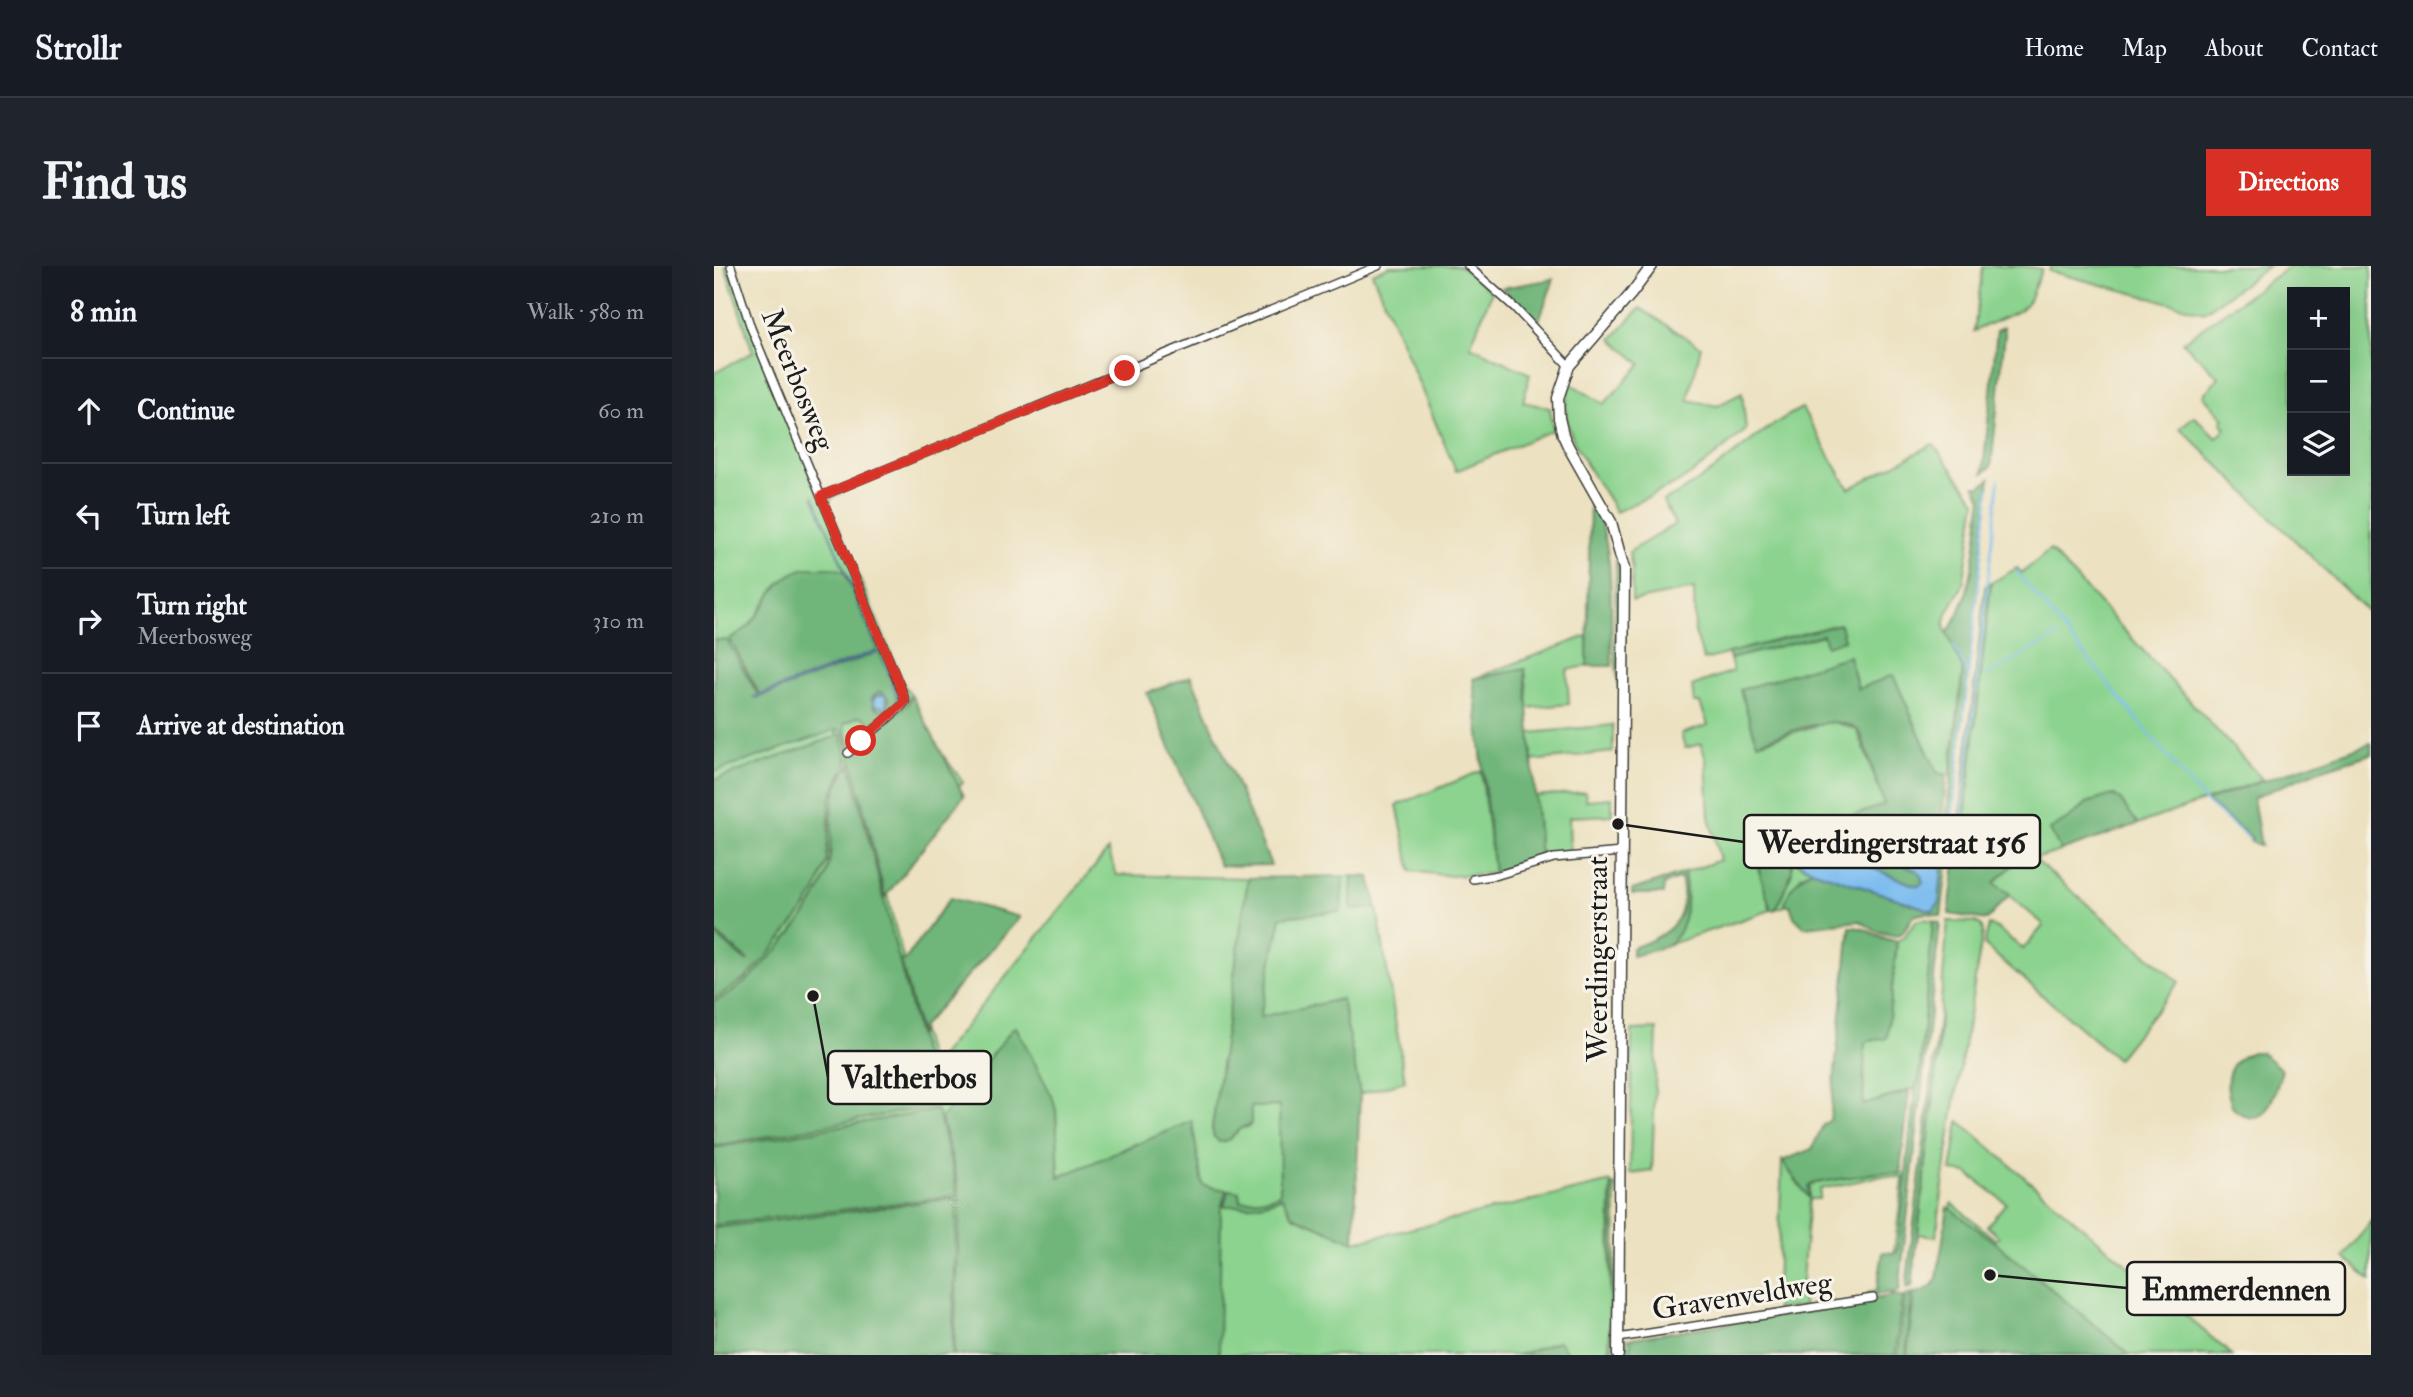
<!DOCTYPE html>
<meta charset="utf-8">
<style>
:root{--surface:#171b24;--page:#20242c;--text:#f1f3f6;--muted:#9ea1a6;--line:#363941;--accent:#d93025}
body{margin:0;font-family:"IM FELL Double Pica",serif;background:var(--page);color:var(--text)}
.controls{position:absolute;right:21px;top:21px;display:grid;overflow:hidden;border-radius:0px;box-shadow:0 7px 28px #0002}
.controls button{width:63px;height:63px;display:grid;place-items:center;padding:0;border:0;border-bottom:2px solid var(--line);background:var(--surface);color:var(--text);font:35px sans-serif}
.stop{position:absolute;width:21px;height:21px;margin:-16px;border:5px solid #d93025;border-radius:50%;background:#fff}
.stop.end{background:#d93025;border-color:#fff;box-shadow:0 2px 7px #0008}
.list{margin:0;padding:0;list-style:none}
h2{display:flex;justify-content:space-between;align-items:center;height:91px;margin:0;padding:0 28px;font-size:30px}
h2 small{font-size:23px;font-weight:400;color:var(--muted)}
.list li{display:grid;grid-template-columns:46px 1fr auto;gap:21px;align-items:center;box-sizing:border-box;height:105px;padding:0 28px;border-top:2px solid var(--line)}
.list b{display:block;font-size:26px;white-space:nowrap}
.list p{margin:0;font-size:23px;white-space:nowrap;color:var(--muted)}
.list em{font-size:23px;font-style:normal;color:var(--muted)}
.icon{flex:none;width:38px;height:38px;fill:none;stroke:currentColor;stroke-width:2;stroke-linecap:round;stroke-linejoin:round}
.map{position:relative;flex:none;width:1657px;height:1089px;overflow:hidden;border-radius:0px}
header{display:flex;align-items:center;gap:42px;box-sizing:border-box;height:98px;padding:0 35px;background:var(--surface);border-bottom:2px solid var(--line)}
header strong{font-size:33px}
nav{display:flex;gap:38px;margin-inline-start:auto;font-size:24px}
.intro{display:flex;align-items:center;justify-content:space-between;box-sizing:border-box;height:168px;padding:0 42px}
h1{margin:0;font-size:49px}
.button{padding:18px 32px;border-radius:0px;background:var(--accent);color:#fff;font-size:24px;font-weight:700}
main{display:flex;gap:42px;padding:0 42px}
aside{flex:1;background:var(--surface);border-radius:0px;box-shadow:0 7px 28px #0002}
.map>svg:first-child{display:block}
.green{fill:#8bd38e;stroke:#547855;stroke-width:2;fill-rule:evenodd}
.forest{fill:#70b579;stroke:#46684a;stroke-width:2}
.water{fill:#7abcef;stroke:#4b6c86;stroke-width:2;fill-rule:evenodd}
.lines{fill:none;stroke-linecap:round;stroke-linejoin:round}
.stream{stroke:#7abcef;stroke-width:2}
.street-casing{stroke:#3b3a35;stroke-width:10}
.secondary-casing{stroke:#3b3a35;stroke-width:13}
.street{stroke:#fff;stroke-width:7}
.secondary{stroke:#fff;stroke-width:10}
.route{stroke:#d93025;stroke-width:9}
.labels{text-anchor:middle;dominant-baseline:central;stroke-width:6;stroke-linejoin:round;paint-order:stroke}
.street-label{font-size:30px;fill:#1c1c1c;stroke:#f7f3e8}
.leader{fill:none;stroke:#1c1c1c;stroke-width:2.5}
.callout-dot{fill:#1c1c1c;stroke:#f7f3e8;stroke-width:2.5}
.callout{fill:#f7f3e8;stroke:#1c1c1c;stroke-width:2.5}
.callout-label{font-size:32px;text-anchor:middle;font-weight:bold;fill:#1c1c1c}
</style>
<header>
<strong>Strollr</strong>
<nav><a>Home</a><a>Map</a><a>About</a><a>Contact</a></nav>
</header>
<div class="intro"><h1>Find us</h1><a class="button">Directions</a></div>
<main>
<aside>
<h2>8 min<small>Walk · 580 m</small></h2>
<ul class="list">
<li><svg class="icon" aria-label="ahead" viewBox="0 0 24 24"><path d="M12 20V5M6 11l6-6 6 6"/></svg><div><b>Continue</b></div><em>60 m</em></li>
<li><svg class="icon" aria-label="left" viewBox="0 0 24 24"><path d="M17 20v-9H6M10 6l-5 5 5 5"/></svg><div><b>Turn left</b></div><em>210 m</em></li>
<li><svg class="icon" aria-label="right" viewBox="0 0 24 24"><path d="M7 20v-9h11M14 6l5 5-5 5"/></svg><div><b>Turn right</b><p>Meerbosweg</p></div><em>310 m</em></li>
<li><svg class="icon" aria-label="arrive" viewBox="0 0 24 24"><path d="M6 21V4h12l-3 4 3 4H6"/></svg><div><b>Arrive at destination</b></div></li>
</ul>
</aside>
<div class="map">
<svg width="1657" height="1089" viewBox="0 0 1657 1089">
<rect width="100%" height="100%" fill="#f7f3e8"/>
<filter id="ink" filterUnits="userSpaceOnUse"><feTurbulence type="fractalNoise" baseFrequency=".0143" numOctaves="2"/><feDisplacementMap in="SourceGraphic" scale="14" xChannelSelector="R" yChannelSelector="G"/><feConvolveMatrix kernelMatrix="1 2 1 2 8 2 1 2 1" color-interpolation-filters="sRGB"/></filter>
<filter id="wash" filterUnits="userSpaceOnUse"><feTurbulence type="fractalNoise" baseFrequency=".00686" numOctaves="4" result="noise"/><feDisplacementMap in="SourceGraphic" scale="28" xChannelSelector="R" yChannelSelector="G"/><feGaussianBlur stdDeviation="1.57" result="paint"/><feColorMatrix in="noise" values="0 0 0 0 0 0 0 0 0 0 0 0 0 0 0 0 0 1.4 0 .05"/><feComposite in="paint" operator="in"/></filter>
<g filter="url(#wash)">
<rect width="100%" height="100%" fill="#ece1c0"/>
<!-- green -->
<path class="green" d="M 11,0 L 14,0 L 195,443 L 249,516 L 168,609 L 217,802 L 394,584 L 403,609 L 534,612 L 498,862 L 500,871 L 514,874 L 527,862 L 535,861 L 537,841 L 565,840 L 567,927 L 555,932 L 526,935 L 516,924 L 506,925 L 510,928 L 510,940 C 532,940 549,940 568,931 L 579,950 L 640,976 L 897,916 L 895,1089 L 855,1089 L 844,1075 L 805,1089 L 0,1089 L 0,107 L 39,86 ZM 302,761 L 342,844 L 345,912 L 423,877 L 344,919 L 248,927 L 229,851 Z
M 676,0 L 747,0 L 778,26 L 756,80 L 816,108 L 809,136 L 836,142 L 839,164 L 742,205 L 658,7 Z
M 1269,0 L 1310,0 L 1328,3 L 1315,34 L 1307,44 L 1260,65 Z
M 1337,0 L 1555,0 L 1490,46 L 1335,5 Z
M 1576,0 L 1657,0 L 1657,349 L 1466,162 L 1480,150 L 1503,172 L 1512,162 L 1507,157 L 1510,153 L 1489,129 L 1505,111 L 1468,76 ZM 1578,26 L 1631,26 L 1631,205 L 1578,205 Z
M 926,42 L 987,81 L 974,134 L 1003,140 L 1028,127 L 1032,164 L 987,201 L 962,218 L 902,246 C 886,218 854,178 852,146 C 851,136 854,127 857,118 L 890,138 L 927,98 L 898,73 Z
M 1088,142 L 1135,223 L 1219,178 L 1262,235 L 1249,319 L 1233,347 L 1230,361 L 1249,403 L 1236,509 L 1223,507 L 1179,409 L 1144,424 L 1026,424 L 1044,477 L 1118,455 L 1143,464 L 1171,539 L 1092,566 L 1093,561 L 1056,570 L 1061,577 L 1039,585 L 1057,644 L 956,678 C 971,655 975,634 970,607 L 1006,594 L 995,551 L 992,494 L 987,478 L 971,482 L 967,468 L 994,459 L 986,437 L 980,437 L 978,420 L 1019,405 L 1016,393 L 1109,369 L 1130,374 L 1125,358 L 990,394 L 981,366 L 980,323 L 918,335 L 918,304 L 915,286 L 961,258 L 949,235 C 1000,212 1037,167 1088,142 Z
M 127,225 L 128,227 L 119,231 L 114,237 L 190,419 L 197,428 L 195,436 L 113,241 L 116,232 Z
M 1336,284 L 1549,514 L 1424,558 L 1401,529 L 1373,537 L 1357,551 L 1337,564 L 1347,585 L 1320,593 L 1465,716 L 1403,793 L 1270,679 L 1275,659 L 1283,662 L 1309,683 L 1329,660 L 1328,657 L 1280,617 L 1301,597 L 1241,596 L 1243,578 L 1248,579 L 1277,317 L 1303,302 L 1308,307 Z
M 902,288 L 905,305 L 905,423 L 901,392 Z
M 873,370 L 873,400 L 853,404 L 855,438 L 814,442 L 811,403 L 759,413 Z
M 899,459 L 899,486 L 818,495 L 816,467 Z
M 767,505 L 780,607 L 738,610 L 697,605 L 683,539 Z
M 871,526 L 872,534 L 898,532 L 898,549 L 855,551 L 856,586 L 826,591 L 821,530 Z
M 1078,594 L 1098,604 L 1087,610 L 1071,635 L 1071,640 L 1062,643 L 1078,606 Z
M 629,610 L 638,610 L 637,644 L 663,642 L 691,815 L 646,828 L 627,733 L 546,752 L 567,650 L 627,645 Z
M 1211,653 L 1219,655 L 1205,812 L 1201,822 L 1149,840 L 1151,776 L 1173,772 L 1183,675 L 1190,671 L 1202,655 Z
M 1234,655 L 1261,656 L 1267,659 L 1269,665 L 1238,853 L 1222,971 L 1204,968 L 1224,790 L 1226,745 Z
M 943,763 L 938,905 L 916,908 L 918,764 Z
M 1245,855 L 1518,1089 L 913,1089 L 913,1073 L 1226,1026 L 1238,937 L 1282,974 L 1285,971 L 1273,960 L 1292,937 L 1253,907 L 1237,905 Z
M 1068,895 L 1094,931 L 1096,918 L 1168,906 L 1192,907 L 1184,984 L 1180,987 L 1189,912 L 1168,910 L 1106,923 L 1105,933 L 1095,933 L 1087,1026 L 1090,1040 L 1062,1044 Z
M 899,919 L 902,920 L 900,1089 L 897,1089 Z
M 1657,955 L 1657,1014 L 1630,991 Z"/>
<!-- forest -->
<path class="forest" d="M 840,13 L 824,57 L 788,22 Z
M 1290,61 L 1291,67 L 1277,201 L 1269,207 L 1283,64 Z
M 1276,213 L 1235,581 L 1230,572 L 1249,403 L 1233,367 C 1261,330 1261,276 1268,232 L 1261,220 L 1267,220 Z
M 876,233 C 904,281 895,346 898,400 L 873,400 Z
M 92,302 L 119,302 L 130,305 L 164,384 L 162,386 L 165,386 C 172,400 183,420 183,435 L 173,445 L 175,433 L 168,426 L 164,426 L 158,432 L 160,441 L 172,446 L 157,459 L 150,451 L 145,450 L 130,458 L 137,484 L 135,484 L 129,466 L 124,463 L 0,506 L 0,374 L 13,374 L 44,429 L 40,431 L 43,432 L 151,391 L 46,429 L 16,373 C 52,357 51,313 92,302 Z
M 1277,317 L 1248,579 L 1243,578 L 1271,320 Z
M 1126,358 L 1130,374 L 1112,380 L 1109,369 L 1016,393 L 1014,387 Z
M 1135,390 L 1144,423 L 1179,409 L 1223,507 L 1232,509 L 1226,572 L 1227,578 L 1235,586 L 1227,650 L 1212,647 L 1199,650 L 1188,667 L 1182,670 L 1162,665 L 1146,655 L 1090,661 L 1080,651 L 1076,639 L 1071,640 C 1073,623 1084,612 1098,604 L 1219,645 C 1225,636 1226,629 1227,618 C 1231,591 1216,583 1199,566 L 1143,566 L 1123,563 L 1076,582 L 1072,587 L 1078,594 L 1078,606 L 1062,643 L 1057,644 L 1039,584 L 1085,572 L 1092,566 L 1170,539 L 1147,468 C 1126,441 1070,469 1043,477 L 1026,424 Z
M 811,403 L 826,591 L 780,607 L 759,413 Z
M 477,410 L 557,599 L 506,600 L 433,427 Z
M 197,428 L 250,530 L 171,631 L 137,491 L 143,481 L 195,437 Z
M 122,466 L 127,469 L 134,494 L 116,533 L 113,595 L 102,625 L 90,644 L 52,692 L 31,713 L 0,733 L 0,668 L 32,695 L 34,694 L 0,665 L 0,514 L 123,470 Z
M 1657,477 L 1657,488 L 1603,505 L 1539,532 L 1547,580 L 1536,575 L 1538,572 L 1492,535 Z
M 136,499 L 222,841 L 191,845 L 0,880 L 0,736 C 12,729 26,722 36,712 C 64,685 109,636 115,597 C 122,558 108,536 136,499 Z
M 1398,529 L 1405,532 L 1424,558 L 1347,585 L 1336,564 L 1357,551 L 1373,537 Z
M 1127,578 L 1139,578 L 1201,604 L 1206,607 L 1209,617 L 1204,620 L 1197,618 L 1125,588 L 1122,583 Z
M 1241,596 L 1302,596 L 1280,617 L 1296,628 L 1273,654 L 1235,648 Z
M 970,607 C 974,628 975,661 956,677 C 947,684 928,687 918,690 L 918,682 C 954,670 977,654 967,612 L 950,618 L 949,628 L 918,628 L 918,624 Z
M 629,610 L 627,645 L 567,651 L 546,751 L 628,733 L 646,828 L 640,976 L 579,950 L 568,931 C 548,940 531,940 510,940 L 514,926 L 512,925 L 507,942 L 505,1089 L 240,1089 L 246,934 L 242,908 L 227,852 L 299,762 L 302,761 L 338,830 L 342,844 L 345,911 L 478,855 L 488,918 C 505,925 509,922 525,926 L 527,935 L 555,932 L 566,928 L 565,840 L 537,841 L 537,858 L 527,862 L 514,874 L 506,876 L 500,871 L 498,862 L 534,612 Z
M 638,610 L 656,611 L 663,642 L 637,644 Z
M 236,632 L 306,651 L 207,762 L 208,768 L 206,769 L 187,695 L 191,694 Z
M 1219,655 L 1226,657 L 1185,1025 L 1154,1030 L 1154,1026 L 1163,1024 L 1169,986 L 1180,987 L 1184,984 L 1201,823 L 1205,811 Z
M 1136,661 C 1153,660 1165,674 1183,675 L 1173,772 L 1151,776 L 1149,839 L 1195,825 L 1186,908 L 1168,906 L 1096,918 L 1094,921 L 1095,932 L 1068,895 L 1098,883 L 1109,859 L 1116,854 Z
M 1226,745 L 1224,790 L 1198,1020 L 1192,1022 Z
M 1538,786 L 1547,786 L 1568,804 C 1561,827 1552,871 1519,842 C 1509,818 1511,796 1538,786 Z
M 223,844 L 240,908 L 243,930 L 0,959 L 0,882 Z
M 243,932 L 238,1089 L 0,1089 L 0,962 Z
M 1234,941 L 1281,976 L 1416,1089 L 1193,1089 L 1200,1027 C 1211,1025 1218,1022 1223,1012 Z
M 1197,1027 L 1192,1089 L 1184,1089 L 1191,1030 Z
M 1180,1029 L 1188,1030 L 1181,1089 L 917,1089 L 917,1072 L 1131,1040 Z
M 845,1075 L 855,1089 L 805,1089 Z"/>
<!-- water -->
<path class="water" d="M 99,229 L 162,377 L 161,377 Z
M 163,384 L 166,385 L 43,432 L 40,431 Z
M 169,392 L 186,434 L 159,460 L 172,446 L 170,441 L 160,439 L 160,432 L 165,429 L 172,429 L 173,445 L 184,434 Z
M 1172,559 L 1194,561 L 1222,590 L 1228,601 L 1225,637 L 1219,645 L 1098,604 L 1072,589 L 1076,582 L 1123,563 L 1143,566 ZM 1132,577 L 1139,578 L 1201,604 L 1206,607 L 1209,617 L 1204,620 L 1197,618 L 1125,588 L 1123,581 Z"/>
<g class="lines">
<!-- stream -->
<path class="stream" d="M 1302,305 L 1490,535 L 1536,573
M 1239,379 L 1253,406
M 1274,409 L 1344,369
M 1245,574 L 1285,214
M 1235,581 L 1275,223"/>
</g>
</g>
<g filter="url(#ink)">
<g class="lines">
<!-- street casing -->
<g class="street-casing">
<path id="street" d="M 17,0 L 37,62 L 189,428 L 191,436 L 187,441 L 134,487
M 754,0 L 801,42 L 855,100
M 107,230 L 664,0
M 759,613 L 784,609 L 840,592 L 908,586
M 904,1072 L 1159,1032"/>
</g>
<!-- secondary casing -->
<g class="secondary-casing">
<path id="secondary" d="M 904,1089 L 910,303 L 897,256 L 855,182 L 849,169 L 845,152 L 844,132 L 855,100 L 917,28 L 938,0"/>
</g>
<!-- street -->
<use href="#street" class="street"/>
<!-- secondary -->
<use href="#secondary" class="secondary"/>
</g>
</g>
<g class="lines" filter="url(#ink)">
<!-- route -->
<path class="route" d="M 147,475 L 191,436 L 189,428 L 107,230 L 411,105"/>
</g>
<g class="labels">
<!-- street labels -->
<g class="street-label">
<text transform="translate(84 114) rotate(68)">Meerbosweg</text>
<text transform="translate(883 693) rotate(-90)">Weerdingerstraat</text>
<text transform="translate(1028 1030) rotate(-9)">Gravenveldweg</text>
</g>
</g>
<!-- callouts -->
<path class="leader" d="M904 558L1030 576M99 730L114 811M1276 1009L1413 1022"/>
<g class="callout-dot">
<circle cx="904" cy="558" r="7"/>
<circle cx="99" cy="730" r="7"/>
<circle cx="1276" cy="1009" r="7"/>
</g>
<g class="callout">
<rect x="1030" y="549" width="296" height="53" rx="7"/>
<rect x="114" y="785" width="163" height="53" rx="7"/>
<rect x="1413" y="996" width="218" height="53" rx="7"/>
</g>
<g class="callout-label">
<text x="1178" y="587">Weerdingerstraat 156</text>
<text x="195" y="822">Valtherbos</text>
<text x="1522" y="1034">Emmerdennen</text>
</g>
</svg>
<div class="controls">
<button>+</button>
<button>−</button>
<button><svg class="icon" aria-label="layers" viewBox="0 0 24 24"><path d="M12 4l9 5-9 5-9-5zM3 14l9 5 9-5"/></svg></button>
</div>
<div class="stop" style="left:147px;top:475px"></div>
<div class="stop end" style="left:411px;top:105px"></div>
</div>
</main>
